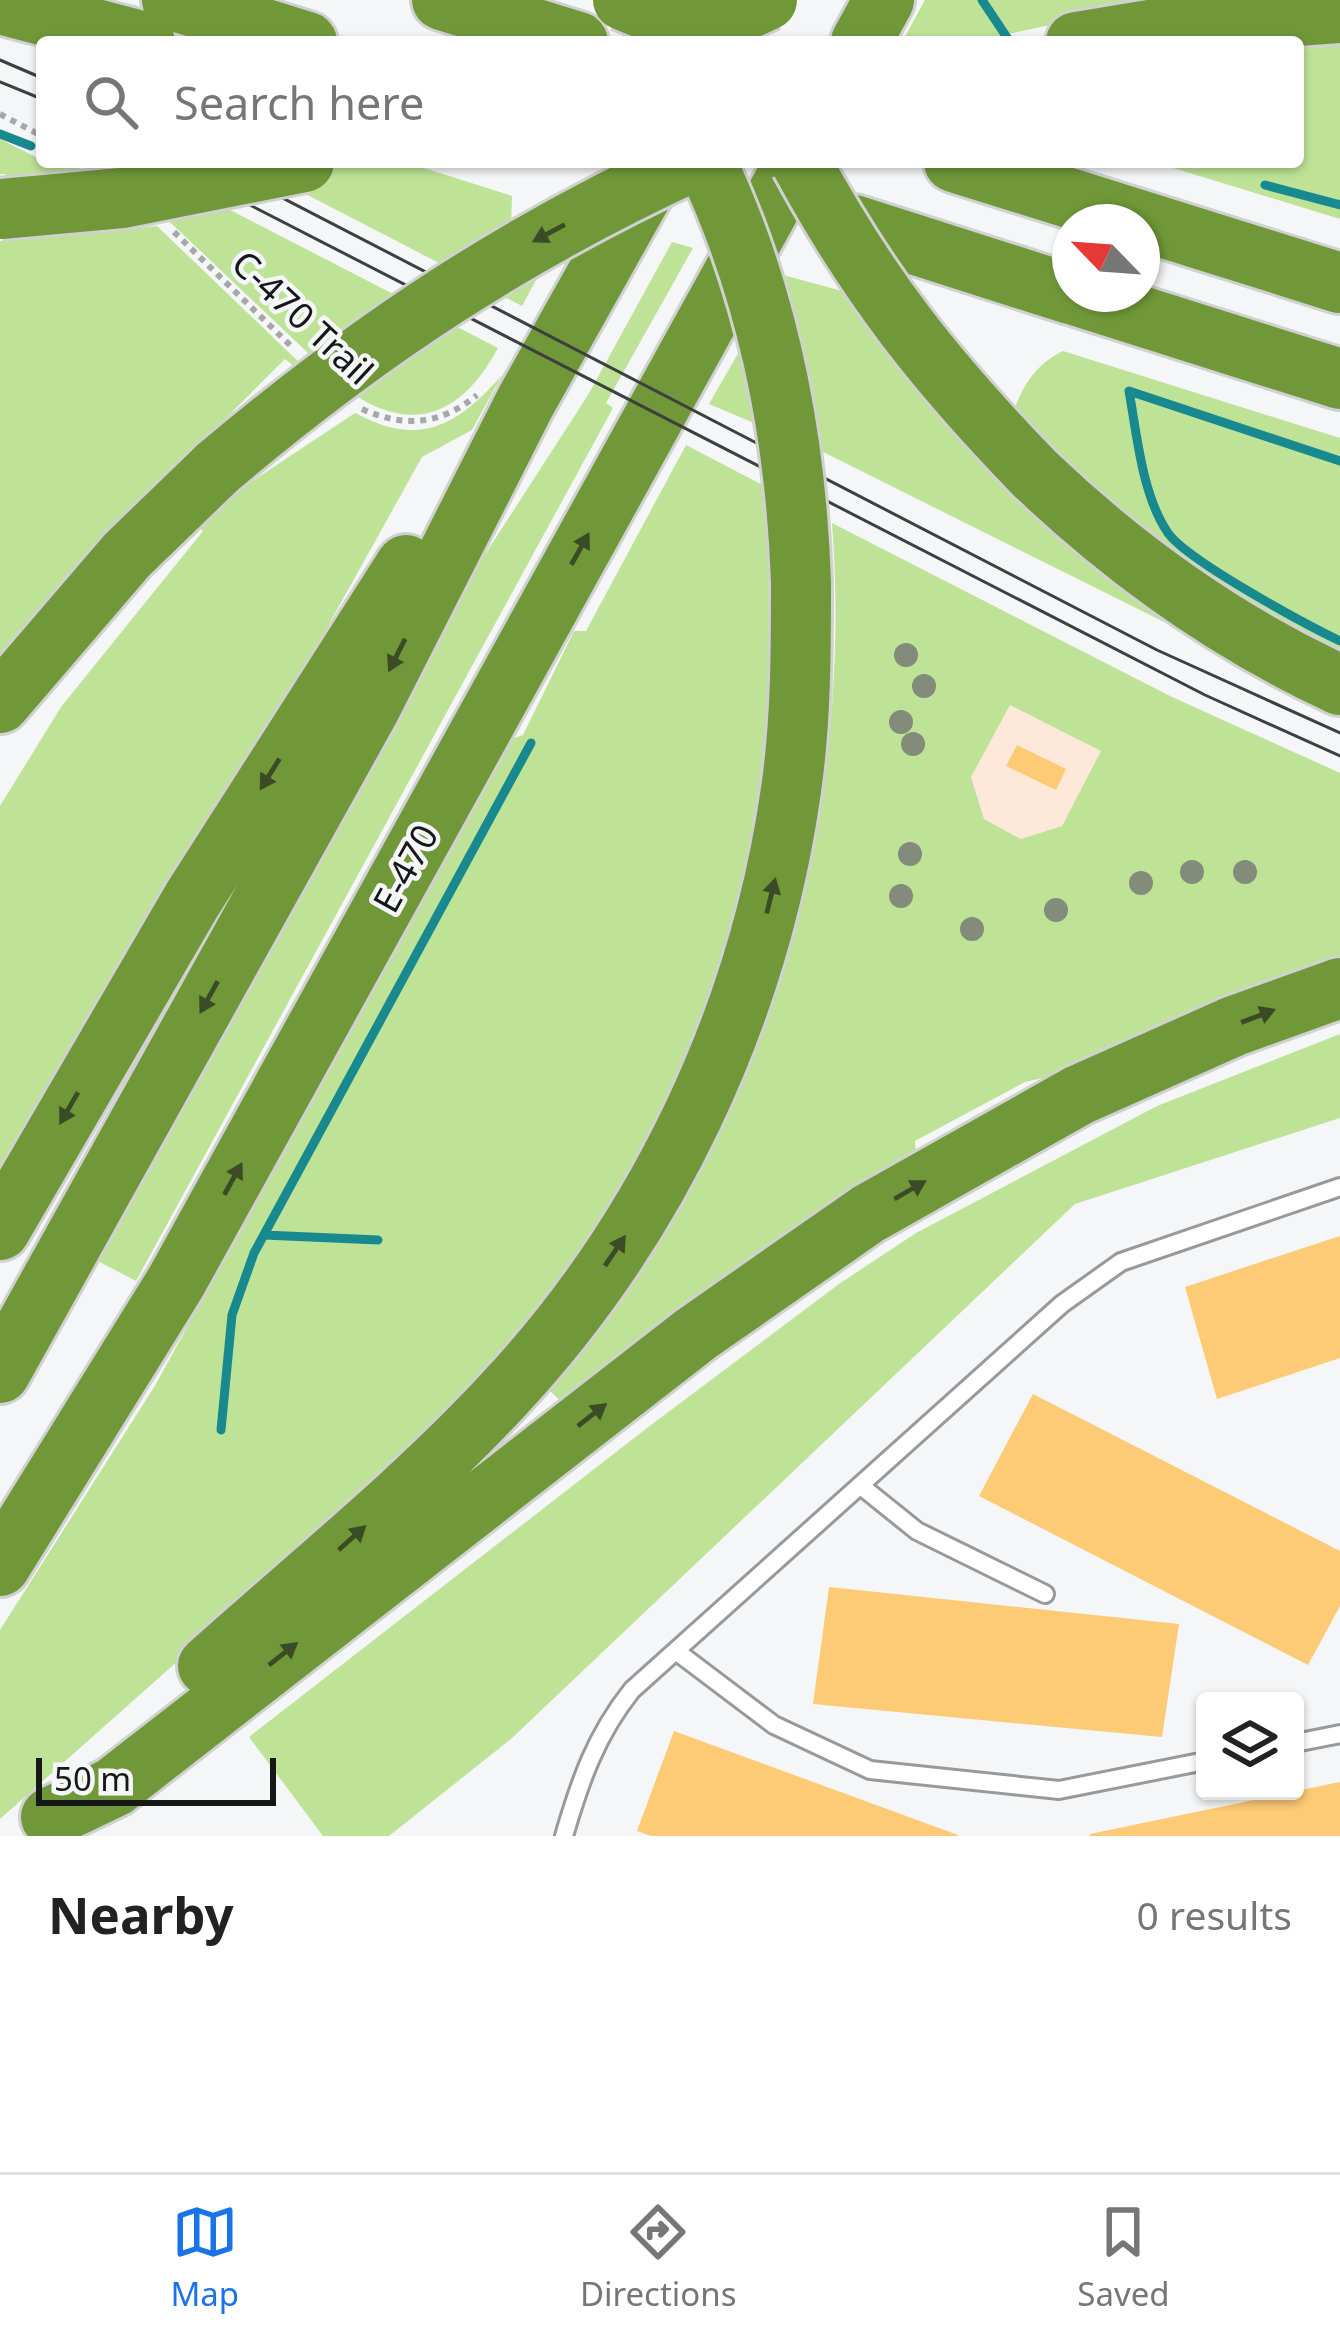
<!DOCTYPE html>
<style>
:root{--surface:#fff;--page:#f2f2f2;--text:#222;--muted:#767676;--line:#e0e0e0;--accent:#1a73e8}
body{margin:0;font-family:"Noto Sans",sans-serif;background:var(--page);color:var(--text)}
.controls{position:absolute;right:36px;bottom:36px;display:grid;overflow:hidden;border-radius:12px;box-shadow:0 3px 9px #0004}
.controls button{width:108px;height:108px;display:grid;place-items:center;padding:0;border:0;border-bottom:3px solid var(--line);background:var(--surface);color:var(--text);font:60px sans-serif}
.compass{position:absolute;left:1052px;top:204px;width:108px;height:108px;border-radius:50%;background:var(--surface);box-shadow:0 3px 9px #0004;rotate:295deg}
.scale{position:absolute;left:36px;bottom:30px;width:240px;box-sizing:border-box;padding-left:12px;border:6px solid #161717;border-top:0;font-size:33px;line-height:42px;white-space:nowrap;color:#161717;-webkit-text-stroke:9px #f5f6f8;paint-order:stroke}
.list{margin:0;padding:0;list-style:none}
h2{display:flex;justify-content:space-between;align-items:center;height:156px;margin:0;padding:0 48px;font-size:51px}
h2 small{font-size:39px;font-weight:400;color:var(--muted)}
.icon{flex:none;width:66px;height:66px;fill:none;stroke:currentColor;stroke-width:2;stroke-linecap:round;stroke-linejoin:round}
.map{position:relative;flex:none;width:1340px;height:1836px;overflow:hidden}
.search{position:absolute;background:var(--surface);box-shadow:0 3px 9px #0004;left:36px;right:36px;top:36px;height:132px;display:flex;align-items:center;gap:30px;box-sizing:border-box;padding:0 42px;border-radius:12px;color:var(--muted);font-size:45px}
.sheet{height:336px;background:var(--surface)}
nav{display:flex;justify-content:space-around;align-items:center;box-sizing:border-box;height:168px;border-top:3px solid var(--line);background:var(--surface);font-size:33px;color:var(--muted)}
nav a{display:grid;justify-items:center;gap:6px}
nav .on{color:var(--accent)}
.map>svg:first-child{display:block}
.industrial{fill:#fde8da}
.green{fill:#bee397;fill-rule:evenodd}
.lines{fill:none;stroke-linecap:round;stroke-linejoin:round}
.stream{stroke:#17898f;stroke-width:9}
.building{fill:#fdca75}
.lane-casing{stroke:#97999a;stroke-width:22}
.highway-casing{stroke:#d0d1d1;stroke-width:66}
.path{stroke:#a6a7a8;stroke-width:6;stroke-dasharray:6 6;stroke-linecap:butt}
.lane{stroke:#fff;stroke-width:16}
.highway{stroke:#709839;stroke-width:60}
.tram{stroke:#3e3f3f;stroke-width:3}
.highway-bridge-casing{stroke:#d0d1d1;stroke-width:66;stroke-linecap:butt}
.highway-bridge{stroke:#709839;stroke-width:60}
.tree{fill:#838c7a}
.oneway{fill:#3a4b25}
.labels{text-anchor:middle;dominant-baseline:central;stroke-width:9;stroke-linejoin:round;paint-order:stroke}
.street-label{font-size:36px;fill:#161717;stroke:#f5f6f8}
</style>
<div class="map">
<svg width="1340" height="1836" viewBox="0 0 1340 1836">
<rect width="100%" height="100%" fill="#f5f6f8"/>
<!-- industrial -->
<path class="industrial" d="M 1010,704 L 1101,751 L 1062,826 L 1021,839 L 984,819 L 971,777 Z"/>
<!-- green -->
<path class="green" d="M 925,0 L 1195,0 L 1097,15 L 971,42 L 902,42 Z
M 1340,32 L 1340,219 L 1154,162 L 1298,162 L 1298,42 Z
M 0,139 L 36,157 L 42,146 L 42,162 L 70,162 L 90,176 L 8,183 L 5,174 L 0,174 Z
M 93,162 L 137,162 L 498,348 C 462,415 412,437 346,389 L 172,224 Z
M 244,162 L 405,162 L 512,196 L 511,228 L 549,256 L 522,306 Z
M 157,226 L 305,368 L 300,371 L 285,359 L 183,461 L 0,668 L 0,241 Z
M 672,242 L 693,248 L 606,403 L 613,408 L 136,1281 L 92,1258 L 466,584 L 588,395 Z
M 783,275 L 853,294 L 1169,611 L 1164,622 L 825,453 L 709,404 Z
M 1063,351 L 1340,438 L 1340,667 L 1176,571 L 1038,438 L 1015,407 C 1025,382 1038,363 1063,351 Z
M 502,375 L 472,430 L 422,457 L 265,739 L 0,1179 L 0,806 L 61,707 L 203,531 L 194,520 L 355,413 C 420,448 457,426 502,375 Z
M 686,445 L 770,489 L 774,726 L 729,960 L 633,1177 L 499,1365 L 215,1628 L 0,1819 L 0,1630 L 156,1384 L 508,740 L 523,735 L 574,631 L 586,631 Z
M 832,523 L 1170,696 L 1340,773 L 1340,968 L 1254,987 L 1047,1077 L 1025,1082 L 915,1141 L 917,1163 L 570,1410 L 549,1390 C 756,1156 856,833 832,523 ZM 1010,705 L 1101,751 L 1062,826 L 1021,839 L 984,819 L 971,777 Z
M 1340,1034 L 1340,1118 L 1075,1204 L 511,1739 L 389,1836 L 323,1836 L 249,1737 L 647,1428 L 839,1284 L 916,1233 L 1157,1106 Z"/>
<g class="lines">
<!-- stream -->
<path class="stream" d="M 982,0 L 1010,42
M 0,134 L 31,146
M 1265,185 L 1340,205
M 1340,461 L 1129,391 C 1137,435 1142,495 1168,533 C 1188,561 1305,624 1340,641
M 264,1235 L 378,1240
M 221,1430 L 232,1315 L 254,1253 L 531,743"/>
</g>
<!-- building -->
<path class="building" d="M 1017,745 L 1066,769 L 1056,790 L 1006,766 Z
M 1340,1236 L 1340,1358 L 1217,1399 L 1185,1287 Z
M 1033,1394 L 1340,1551 L 1340,1606 L 1308,1665 L 979,1496 Z
M 829,1587 L 1179,1624 L 1162,1737 L 813,1704 Z
M 674,1731 L 958,1835 L 958,1836 L 651,1836 L 637,1831 Z
M 1340,1782 L 1340,1836 L 1090,1836 L 1090,1834 Z"/>
<g class="lines">
<!-- lane casing -->
<g class="lane-casing">
<path id="lane" d="M 861,1486 L 917,1531 L 1045,1594
M 676,1651 L 774,1725 L 870,1770 L 1059,1790 L 1205,1761
M 1295,1743 L 1340,1734
M 564,1836 C 580,1781 596,1735 632,1690 L 1062,1304 L 1121,1262 L 1340,1187"/>
</g>
<!-- highway casing -->
<g class="highway-casing">
<path id="highway" d="M 172,0 L 307,42
M 442,0 L 578,42
M 0,4 L 145,42
M 861,42 L 884,0
M 1076,42 L 1180,25 L 1340,13
M 954,162 L 1340,283
M 854,225 L 1070,294
M 1071,294 L 1340,379
M 1035,474 C 1124,559 1228,633 1340,685
M 0,703 L 127,555 L 217,468
M 0,1230 L 192,900 L 406,565
M 0,1373 L 370,708 L 526,401 L 660,162
M 0,1566 L 176,1282 L 795,162
M 208,1666 C 307,1577 412,1493 502,1396 C 658,1230 759,1015 791,790 C 801,721 801,651 801,582
M 51,1817 L 114,1787 L 696,1334 L 868,1214 L 1079,1095 L 1234,1026 L 1340,988"/>
</g>
<!-- path -->
<path class="path" d="M 0,114 L 42,136
M 174,232 L 294,349
M 362,409 C 404,428 441,425 477,395"/>
<!-- lane -->
<use href="#lane" class="lane"/>
<!-- highway -->
<use href="#highway" class="highway"/>
<!-- tram -->
<path class="tram" d="M 0,60 L 42,78
M 0,82 L 42,99
M 166,162 L 1205,695 L 1340,756
M 213,162 L 1157,650 L 1340,733"/>
<!-- highway-bridge casing -->
<g class="highway-bridge-casing">
<path id="highway-bridge" d="M 623,0 L 725,42
M 678,42 L 767,0
M 706,162 C 768,293 796,437 801,582
M 801,162 C 869,288 936,372 1035,474
M 0,209 L 122,198 L 304,162
M 217,468 C 368,340 512,245 691,162"/>
</g>
<!-- highway-bridge -->
<use href="#highway-bridge" class="highway-bridge"/>
</g>
<!-- trees -->
<g class="tree">
<circle cx="906" cy="655" r="12"/>
<circle cx="924" cy="686" r="12"/>
<circle cx="901" cy="722" r="12"/>
<circle cx="913" cy="744" r="12"/>
<circle cx="910" cy="854" r="12"/>
<circle cx="1192" cy="872" r="12"/>
<circle cx="1245" cy="872" r="12"/>
<circle cx="1141" cy="883" r="12"/>
<circle cx="901" cy="896" r="12"/>
<circle cx="1056" cy="910" r="12"/>
<circle cx="972" cy="929" r="12"/>
</g>
<!-- one-way arrows -->
<defs><path id="oneway-solid" d="M-6-.8H1V-3.2L6.5 0L1 3.2V.8H-6Z" transform="scale(3)"/></defs>
<g class="oneway">
<use href="#oneway-solid" transform="translate(549 233) rotate(152)"/>
<use href="#oneway-solid" transform="translate(580 549) rotate(-61)"/>
<use href="#oneway-solid" transform="translate(397 655) rotate(117)"/>
<use href="#oneway-solid" transform="translate(270 774) rotate(122)"/>
<use href="#oneway-solid" transform="translate(771 896) rotate(-76)"/>
<use href="#oneway-solid" transform="translate(209 997) rotate(119)"/>
<use href="#oneway-solid" transform="translate(1258 1016) rotate(-21)"/>
<use href="#oneway-solid" transform="translate(69 1108) rotate(120)"/>
<use href="#oneway-solid" transform="translate(233 1179) rotate(-61)"/>
<use href="#oneway-solid" transform="translate(910 1190) rotate(-30)"/>
<use href="#oneway-solid" transform="translate(615 1251) rotate(-56)"/>
<use href="#oneway-solid" transform="translate(592 1415) rotate(-38)"/>
<use href="#oneway-solid" transform="translate(352 1538) rotate(-42)"/>
<use href="#oneway-solid" transform="translate(283 1654) rotate(-38)"/>
</g>
<g class="labels">
<!-- street labels -->
<g class="street-label">
<text transform="translate(303 317) rotate(43)">C-470 Trail</text>
<text transform="translate(405 868) rotate(-61)">E-470</text>
</g>
</g>
</svg>
<div class="controls">
<button><svg class="icon" aria-label="layers" viewBox="0 0 24 24"><path d="M12 4l9 5-9 5-9-5zM3 14l9 5 9-5"/></svg></button>
</div>
<svg class="compass" viewBox="-18 -18 36 36"><path d="M0-13l5 13h-10z" fill="#e53935"/><path d="M0 13l5-13h-10z" fill="#767676"/></svg>
<div class="scale">50 m</div>
<div class="search"><svg class="icon" aria-label="search" viewBox="0 0 24 24"><circle cx="10" cy="10" r="6"/><path d="M15 15l6 6"/></svg>Search here</div>
</div>
<section class="sheet">
<h2>Nearby<small>0 results</small></h2>
<ul class="list">
</ul>
</section>
<nav>
<a class="on"><svg class="icon" aria-label="map" viewBox="0 0 24 24"><path d="M3 6l6-2 6 2 6-2v14l-6 2-6-2-6 2zM9 4v14M15 6v14"/></svg>Map</a>
<a><svg class="icon" aria-label="directions" viewBox="0 0 24 24"><path d="M12 3l9 9-9 9-9-9zM9 14v-3h6M13 9l2 2-2 2"/></svg>Directions</a>
<a><svg class="icon" aria-label="saved" viewBox="0 0 24 24"><path d="M7 4h10v16l-5-4-5 4z"/></svg>Saved</a>
</nav>
